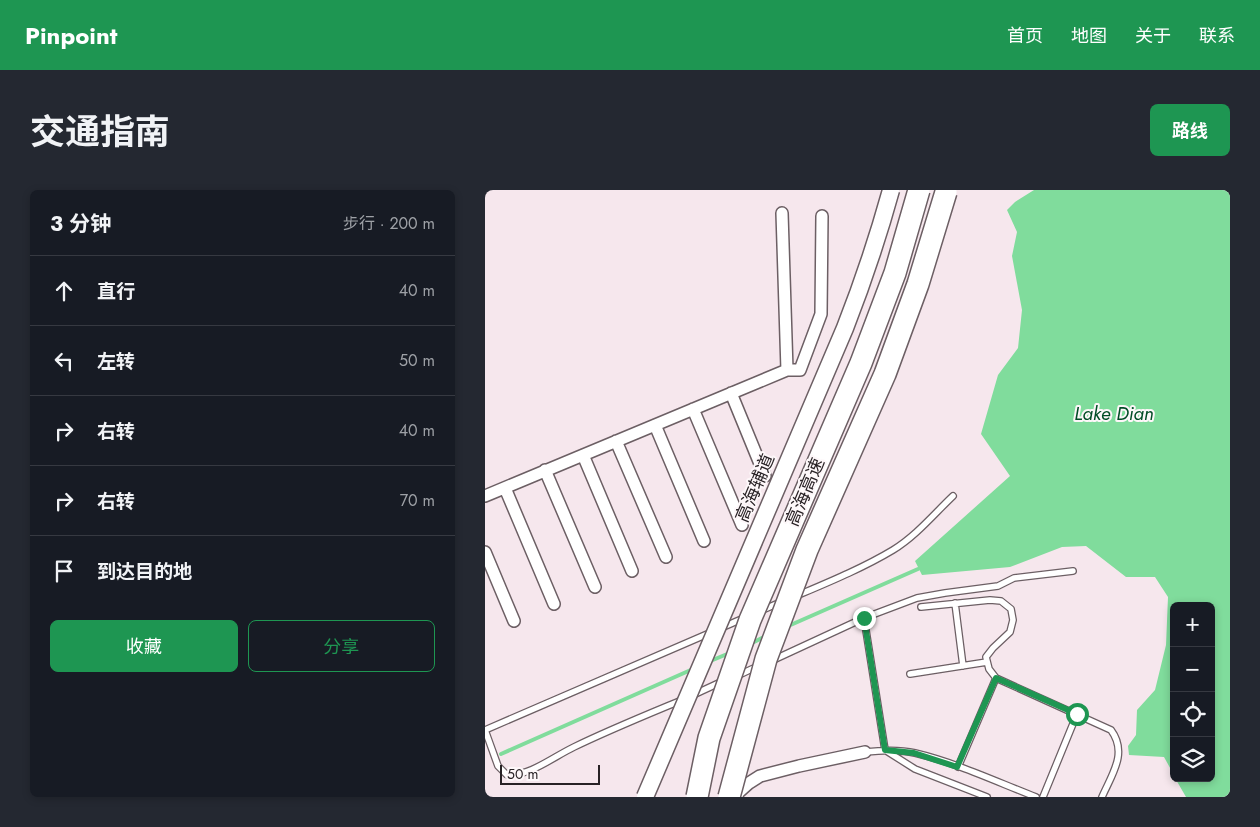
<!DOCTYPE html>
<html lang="zh">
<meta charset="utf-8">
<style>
:root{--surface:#171b24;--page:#242831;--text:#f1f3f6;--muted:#9ea1a6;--line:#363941;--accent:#1e9652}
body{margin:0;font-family:Jost,"Noto Sans SC",sans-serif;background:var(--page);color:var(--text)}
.controls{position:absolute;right:15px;bottom:15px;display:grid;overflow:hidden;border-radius:8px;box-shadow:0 2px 8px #0003}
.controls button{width:45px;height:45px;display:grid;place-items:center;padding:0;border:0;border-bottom:1px solid var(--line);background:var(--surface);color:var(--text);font:25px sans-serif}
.scale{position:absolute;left:15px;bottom:12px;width:100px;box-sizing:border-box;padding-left:5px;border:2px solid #282225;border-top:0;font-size:14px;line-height:18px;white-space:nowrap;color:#282225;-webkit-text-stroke:4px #fdf7f9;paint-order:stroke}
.stop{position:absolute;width:15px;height:15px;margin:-11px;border:4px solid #1e9652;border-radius:50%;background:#fff}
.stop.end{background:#1e9652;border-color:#fff;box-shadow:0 1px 5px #0008}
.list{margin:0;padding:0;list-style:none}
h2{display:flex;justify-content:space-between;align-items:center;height:65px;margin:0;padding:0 20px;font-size:21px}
h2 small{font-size:16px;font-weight:400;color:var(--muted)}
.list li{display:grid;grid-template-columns:32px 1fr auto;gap:15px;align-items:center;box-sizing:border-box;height:70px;padding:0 20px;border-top:1px solid var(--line)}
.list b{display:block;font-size:19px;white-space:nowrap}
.list em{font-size:16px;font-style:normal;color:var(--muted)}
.actions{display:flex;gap:10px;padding:15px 20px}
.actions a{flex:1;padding:11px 0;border:1px solid var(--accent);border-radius:8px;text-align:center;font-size:18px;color:var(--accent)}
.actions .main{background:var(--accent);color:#fff}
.icon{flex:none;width:28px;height:28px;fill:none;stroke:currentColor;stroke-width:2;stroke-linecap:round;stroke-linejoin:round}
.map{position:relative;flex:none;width:745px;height:607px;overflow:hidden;border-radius:8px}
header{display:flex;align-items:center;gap:30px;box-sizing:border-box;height:70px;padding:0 25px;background:var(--accent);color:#fff}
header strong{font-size:24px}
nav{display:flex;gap:28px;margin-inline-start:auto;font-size:18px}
.intro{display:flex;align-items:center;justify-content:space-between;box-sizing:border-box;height:120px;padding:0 30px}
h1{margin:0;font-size:35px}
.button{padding:12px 22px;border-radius:8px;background:var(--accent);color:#fff;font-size:18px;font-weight:700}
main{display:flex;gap:30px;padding:0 30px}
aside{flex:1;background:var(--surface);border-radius:8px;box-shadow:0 2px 8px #0003}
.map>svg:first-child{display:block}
.water{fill:#80dc9c}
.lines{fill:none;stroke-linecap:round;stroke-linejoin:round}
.stream{stroke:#80dc9c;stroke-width:4}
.lane-casing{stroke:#6c5f64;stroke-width:8}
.street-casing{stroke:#6c5f64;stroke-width:14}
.lane{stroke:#fff;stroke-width:5.5}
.street{stroke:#fff;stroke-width:11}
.secondary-bridge-casing{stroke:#6c5f64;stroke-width:19;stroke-linecap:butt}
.highway-bridge-casing{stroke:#6c5f64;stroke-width:24;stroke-linecap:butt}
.secondary-bridge{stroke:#fff;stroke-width:16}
.highway-bridge{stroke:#fff;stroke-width:21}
.route{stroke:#1e9652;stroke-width:6}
.labels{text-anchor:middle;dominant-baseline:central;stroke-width:4;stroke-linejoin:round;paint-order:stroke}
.street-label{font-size:18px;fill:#282225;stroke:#fdf7f9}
.water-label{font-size:19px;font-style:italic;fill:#014c25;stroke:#fdf7f9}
</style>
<header>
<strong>Pinpoint</strong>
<nav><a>首页</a><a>地图</a><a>关于</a><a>联系</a></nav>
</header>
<div class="intro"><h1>交通指南</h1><a class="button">路线</a></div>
<main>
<aside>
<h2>3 分钟<small>步行 · 200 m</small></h2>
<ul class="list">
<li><svg class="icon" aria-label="ahead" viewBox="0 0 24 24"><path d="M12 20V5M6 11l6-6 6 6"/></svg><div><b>直行</b></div><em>40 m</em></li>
<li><svg class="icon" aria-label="left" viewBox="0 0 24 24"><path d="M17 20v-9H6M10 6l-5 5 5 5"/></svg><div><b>左转</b></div><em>50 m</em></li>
<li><svg class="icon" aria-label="right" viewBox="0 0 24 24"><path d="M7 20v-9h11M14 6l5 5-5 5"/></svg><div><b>右转</b></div><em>40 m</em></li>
<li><svg class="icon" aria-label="right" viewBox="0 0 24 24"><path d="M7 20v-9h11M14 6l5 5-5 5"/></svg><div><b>右转</b></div><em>70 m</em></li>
<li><svg class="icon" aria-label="arrive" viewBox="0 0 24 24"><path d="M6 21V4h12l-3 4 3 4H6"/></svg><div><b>到达目的地</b></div></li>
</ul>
<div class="actions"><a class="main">收藏</a><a>分享</a></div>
</aside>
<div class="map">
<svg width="745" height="607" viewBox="0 0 745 607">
<rect width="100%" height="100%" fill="#f6e7ed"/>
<!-- water -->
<path class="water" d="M 549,0 L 745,0 L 745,607 L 701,607 L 690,588 L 726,588 L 726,416 L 689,416 L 689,585 L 679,567 L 644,565 L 643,556 L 651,545 L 652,520 L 670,500 L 681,455 L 683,407 L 670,387 L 641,387 L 601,356 L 577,357 L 525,377 L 437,385 L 430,371 L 525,286 L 496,244 L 513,185 L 533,158 L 537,120 L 527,66 L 532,42 L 522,20 L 530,12 Z"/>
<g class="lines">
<!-- stream -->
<path class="stream" d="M 301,437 L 433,379
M 265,454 L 281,446
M 223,472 L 247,462
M 16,564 L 208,479"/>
<!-- lane casing -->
<g class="lane-casing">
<path id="lane" d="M 311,406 C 344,392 378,378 408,360 C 431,346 449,324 468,306
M 470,413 L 478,476
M 436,417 L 505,410 L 516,411 L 526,419 L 528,430 L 525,442 L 508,458 L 501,467 L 504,479 L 511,488
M 275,421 L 296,412
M 379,428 L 400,560 L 430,579 L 502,607
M 236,438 L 259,428
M 286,471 L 379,428 L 432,408 L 460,403 L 513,396 L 529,388 L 588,381
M 425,484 L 502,472
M 252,486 L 273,476
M 208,505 L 236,492
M 0,540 L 13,576 L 22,585 C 45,586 68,567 89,557 C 124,540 161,525 197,510
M 0,540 L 227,442
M 380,562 C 397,560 414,559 430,563 C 472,573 512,592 551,607
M 473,577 L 511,488 L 626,540 C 643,563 627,584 617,607
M 558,607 L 592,524"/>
</g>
<!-- street casing -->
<g class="street-casing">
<path id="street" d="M 297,23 L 302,180
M 246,203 L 280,286
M 208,219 L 257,335
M 170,235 L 219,351
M 131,251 L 181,367
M 98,265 L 147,381
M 60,280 L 110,397
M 20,298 L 69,414
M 0,306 L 302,180 L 315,180 L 336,124 L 337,26
M 0,362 L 29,431
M 251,607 L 254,602 L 264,593 L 275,586 L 314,576 L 380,562"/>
</g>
<!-- lane -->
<use href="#lane" class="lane"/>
<!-- street -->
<use href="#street" class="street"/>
<!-- secondary-bridge casing -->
<g class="secondary-bridge-casing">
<path id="secondary-bridge" d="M 160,607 L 360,138 C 378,92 393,47 406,0"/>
</g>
<!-- highway-bridge casing -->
<g class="highway-bridge-casing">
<path id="highway-bridge" d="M 212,607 L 224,548 L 265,430 L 376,173 L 410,83 L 434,0
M 244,607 L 281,469 L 322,360 L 400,184 L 433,94 L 461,2"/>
</g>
<!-- secondary-bridge -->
<use href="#secondary-bridge" class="secondary-bridge"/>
<!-- highway-bridge -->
<use href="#highway-bridge" class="highway-bridge"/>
</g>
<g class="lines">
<!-- route -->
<path class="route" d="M 379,428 L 400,560 L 429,563 L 472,577 L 511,488 L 592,524"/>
</g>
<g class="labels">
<!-- street labels -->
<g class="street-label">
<text transform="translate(270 298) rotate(-67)">高海辅道</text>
<text transform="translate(320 302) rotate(-67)">高海高速</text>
</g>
<!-- water labels -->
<g class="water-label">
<text x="629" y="223">Lake Dian</text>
</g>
</g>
</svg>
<div class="controls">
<button>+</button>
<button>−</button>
<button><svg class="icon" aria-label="locate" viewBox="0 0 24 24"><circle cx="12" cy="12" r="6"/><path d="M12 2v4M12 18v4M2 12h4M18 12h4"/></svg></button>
<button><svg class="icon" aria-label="layers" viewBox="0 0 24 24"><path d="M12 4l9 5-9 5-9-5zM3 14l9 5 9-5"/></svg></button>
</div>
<div class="scale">50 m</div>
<div class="stop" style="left:592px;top:524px"></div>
<div class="stop end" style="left:379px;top:428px"></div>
</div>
</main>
